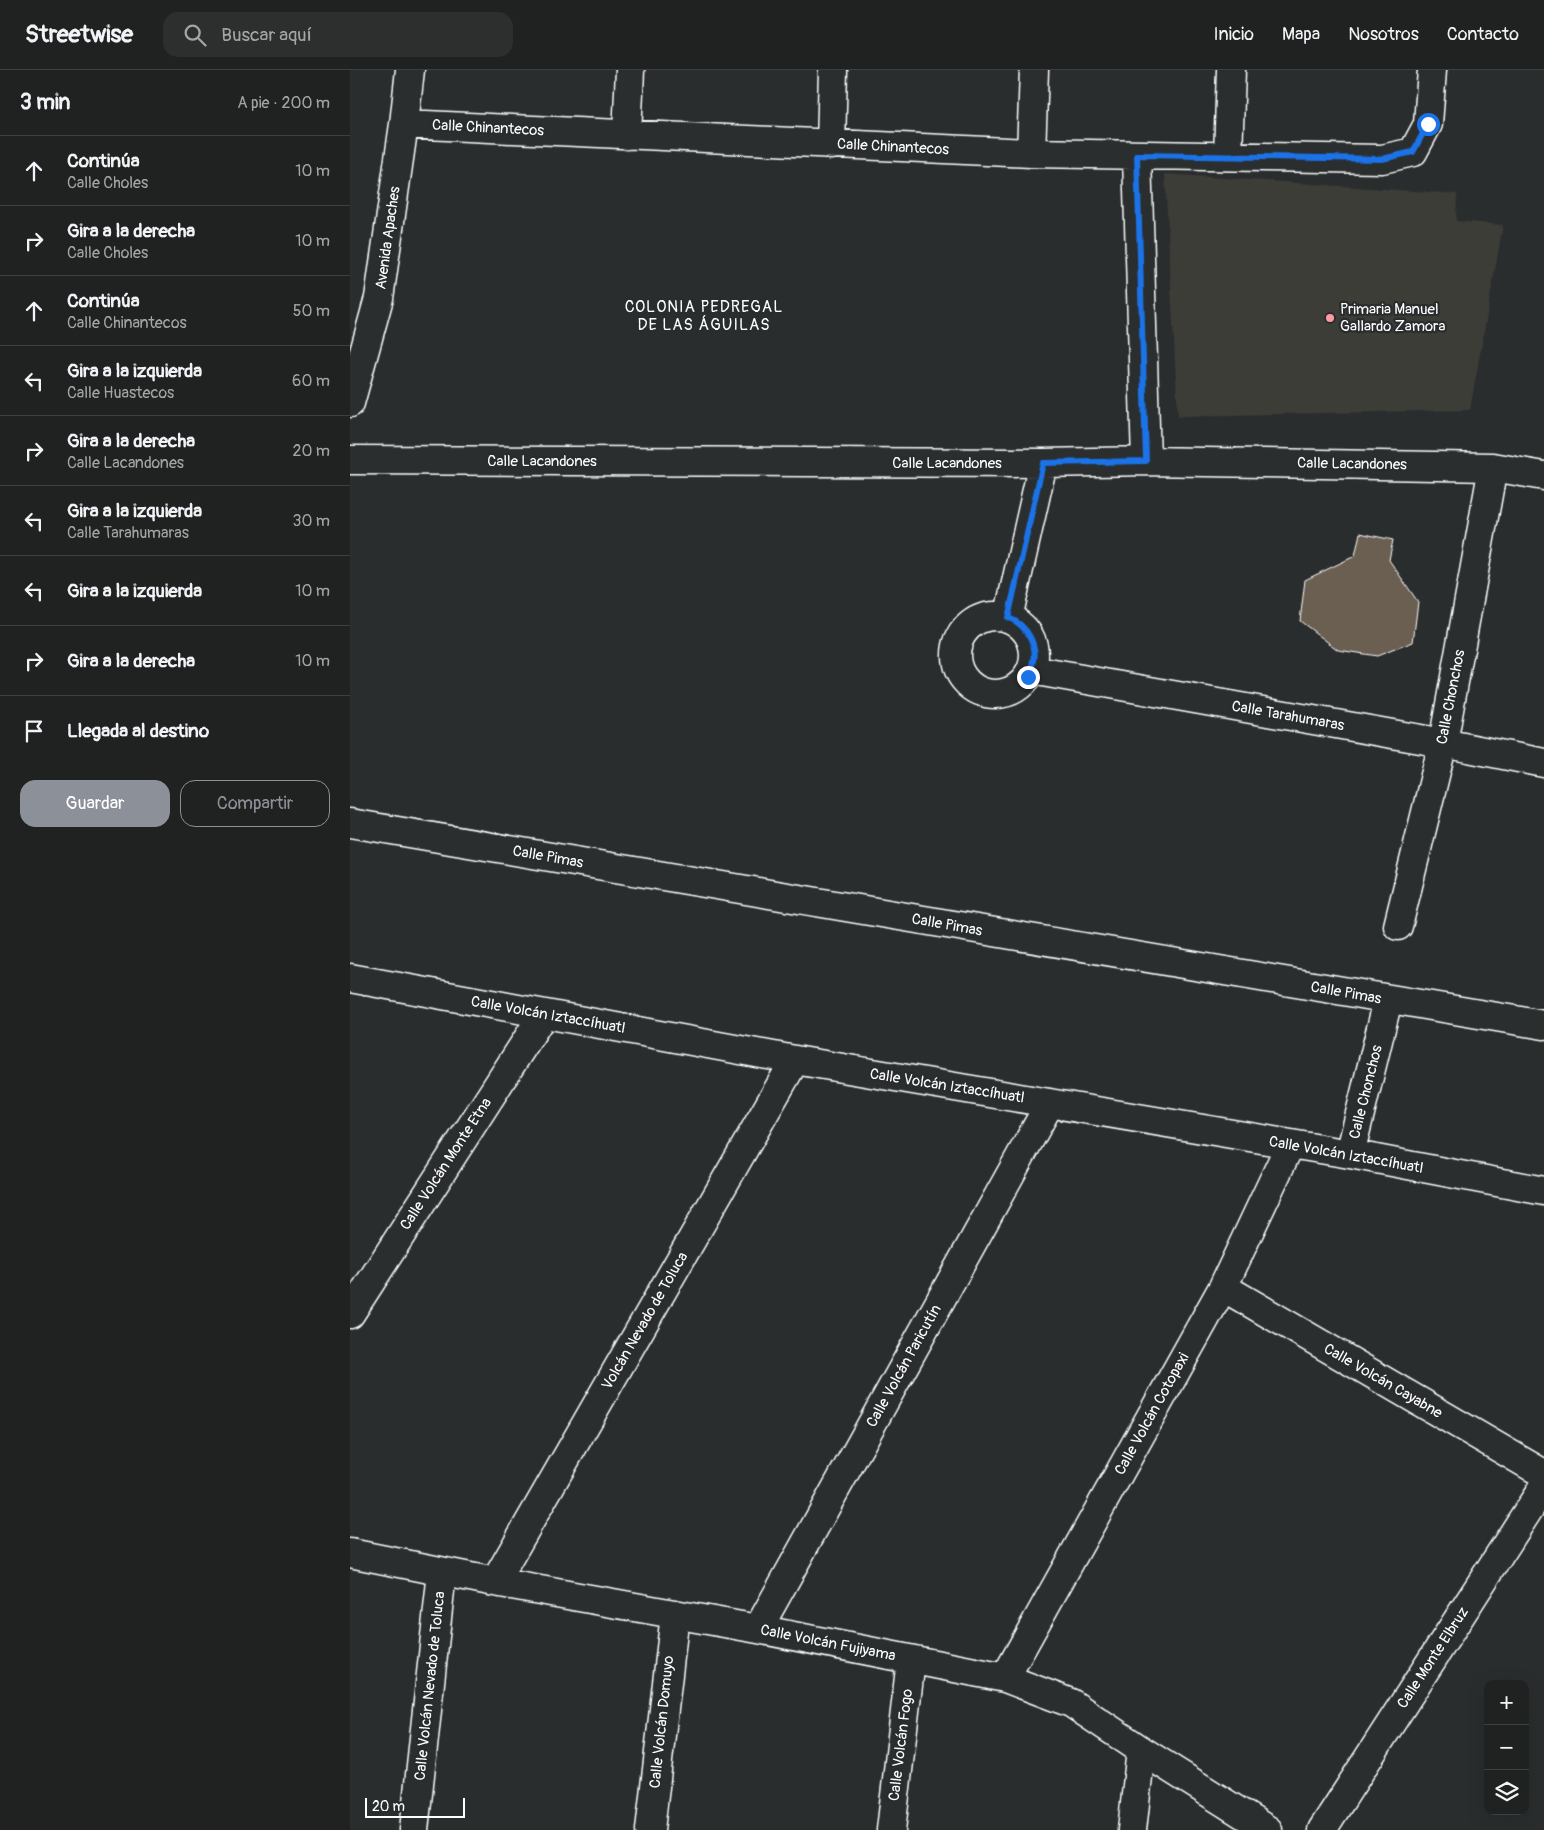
<!DOCTYPE html>
<html lang="es">
<meta charset="utf-8">
<style>
:root{--surface:#202222;--page:#2d2f2f;--text:#f1f3f6;--muted:#a2a4a5;--line:#3d3f40;--accent:#8c9099}
body{margin:0;font-family:Pangolin,sans-serif;background:var(--page);color:var(--text)}
.controls{position:absolute;right:15px;bottom:15px;display:grid;overflow:hidden;border-radius:10px;box-shadow:0 5px 20px #0002}
.controls button{width:45px;height:45px;display:grid;place-items:center;padding:0;border:0;border-bottom:1px solid var(--line);background:var(--surface);color:var(--text);font:25px sans-serif}
.scale{position:absolute;left:15px;bottom:12px;width:100px;box-sizing:border-box;padding-left:5px;border:2px solid #fff;border-top:0;font-size:14px;line-height:18px;white-space:nowrap;color:#fff;-webkit-text-stroke:4px #2a2d2e;paint-order:stroke}
.stop{position:absolute;width:15px;height:15px;margin:-11px;border:4px solid #1a73e8;border-radius:50%;background:#fff}
.stop.end{background:#1a73e8;border-color:#fff;box-shadow:0 1px 5px #0008}
.list{margin:0;padding:0;list-style:none}
h2{display:flex;justify-content:space-between;align-items:center;height:65px;margin:0;padding:0 20px;font-size:21px}
h2 small{font-size:16px;font-weight:400;color:var(--muted)}
.list li{display:grid;grid-template-columns:32px 1fr auto;gap:15px;align-items:center;box-sizing:border-box;height:70px;padding:0 20px;border-top:1px solid var(--line)}
.list b{display:block;font-size:19px;white-space:nowrap}
.list p{margin:0;font-size:16px;white-space:nowrap;color:var(--muted)}
.list em{font-size:16px;font-style:normal;color:var(--muted)}
.actions{display:flex;gap:10px;padding:15px 20px}
.actions a{flex:1;padding:11px 0;border:1px solid var(--accent);border-radius:15px;text-align:center;font-size:18px;color:var(--accent)}
.actions .main{background:var(--accent);color:#fff}
.icon{flex:none;width:28px;height:28px;fill:none;stroke:currentColor;stroke-width:2;stroke-linecap:round;stroke-linejoin:round}
.map{position:relative;flex:none;width:1194px;height:1760px;overflow:hidden}
header{display:flex;align-items:center;gap:30px;box-sizing:border-box;height:70px;padding:0 25px;background:var(--surface);border-bottom:1px solid var(--line)}
header strong{font-size:24px}
nav{display:flex;gap:28px;margin-inline-start:auto;font-size:18px}
.search{width:350px;height:45px;background:var(--page);display:flex;align-items:center;gap:12px;box-sizing:border-box;padding:0 18px;border-radius:15px;color:var(--muted);font-size:19px}
main{display:flex}
aside{flex:1;background:var(--surface)}
.map>svg:first-child{display:block}
.built{fill:#3d3c38}
.building{fill:#6a5e51;stroke:#fff}
.lines{fill:none;stroke-linecap:round;stroke-linejoin:round}
.minor-casing{stroke:#fff;stroke-width:31}
.minor{stroke:#2a2d2e;stroke-width:28}
.route{stroke:#1a73e8;stroke-width:6}
.poi-dot{fill:#ff9aa2;stroke:#2a2d2e;stroke-width:2}
.labels{text-anchor:middle;dominant-baseline:central;stroke-width:4.5;stroke-linejoin:round;paint-order:stroke}
.street-label{font-size:15px;fill:#fff;stroke:#2a2d2e}
.poi-label{font-size:15px;fill:#fff;stroke:#2a2d2e;text-anchor:start}
.neighbourhood-label{font-size:16px;letter-spacing:1px;fill:#fff;stroke:#2a2d2e}
</style>
<header>
<strong>Streetwise</strong>
<div class="search"><svg class="icon" aria-label="search" viewBox="0 0 24 24"><circle cx="10" cy="10" r="6"/><path d="M15 15l6 6"/></svg>Buscar aquí</div>
<nav><a>Inicio</a><a>Mapa</a><a>Nosotros</a><a>Contacto</a></nav>
</header>
<main>
<aside>
<h2>3 min<small>A pie · 200 m</small></h2>
<ul class="list">
<li><svg class="icon" aria-label="ahead" viewBox="0 0 24 24"><path d="M12 20V5M6 11l6-6 6 6"/></svg><div><b>Continúa</b><p>Calle Choles</p></div><em>10 m</em></li>
<li><svg class="icon" aria-label="right" viewBox="0 0 24 24"><path d="M7 20v-9h11M14 6l5 5-5 5"/></svg><div><b>Gira a la derecha</b><p>Calle Choles</p></div><em>10 m</em></li>
<li><svg class="icon" aria-label="ahead" viewBox="0 0 24 24"><path d="M12 20V5M6 11l6-6 6 6"/></svg><div><b>Continúa</b><p>Calle Chinantecos</p></div><em>50 m</em></li>
<li><svg class="icon" aria-label="left" viewBox="0 0 24 24"><path d="M17 20v-9H6M10 6l-5 5 5 5"/></svg><div><b>Gira a la izquierda</b><p>Calle Huastecos</p></div><em>60 m</em></li>
<li><svg class="icon" aria-label="right" viewBox="0 0 24 24"><path d="M7 20v-9h11M14 6l5 5-5 5"/></svg><div><b>Gira a la derecha</b><p>Calle Lacandones</p></div><em>20 m</em></li>
<li><svg class="icon" aria-label="left" viewBox="0 0 24 24"><path d="M17 20v-9H6M10 6l-5 5 5 5"/></svg><div><b>Gira a la izquierda</b><p>Calle Tarahumaras</p></div><em>30 m</em></li>
<li><svg class="icon" aria-label="left" viewBox="0 0 24 24"><path d="M17 20v-9H6M10 6l-5 5 5 5"/></svg><div><b>Gira a la izquierda</b></div><em>10 m</em></li>
<li><svg class="icon" aria-label="right" viewBox="0 0 24 24"><path d="M7 20v-9h11M14 6l5 5-5 5"/></svg><div><b>Gira a la derecha</b></div><em>10 m</em></li>
<li><svg class="icon" aria-label="arrive" viewBox="0 0 24 24"><path d="M6 21V4h12l-3 4 3 4H6"/></svg><div><b>Llegada al destino</b></div></li>
</ul>
<div class="actions"><a class="main">Guardar</a><a>Compartir</a></div>
</aside>
<div class="map">
<svg width="1194" height="1760" viewBox="0 0 1194 1760">
<rect width="100%" height="100%" fill="#2a2d2e"/>
<filter id="ink" filterUnits="userSpaceOnUse"><feTurbulence type="fractalNoise" baseFrequency=".02" numOctaves="2"/><feDisplacementMap in="SourceGraphic" scale="10" xChannelSelector="R" yChannelSelector="G"/><feConvolveMatrix kernelMatrix="1 2 1 2 8 2 1 2 1" color-interpolation-filters="sRGB"/></filter>
<g filter="url(#ink)">
<!-- built -->
<path class="built" d="M 815,104 L 1107,124 L 1106,151 L 1153,155 L 1120,340 L 828,346 Z"/>
<!-- building -->
<path class="building" d="M 1010,463 L 1043,470 L 1039,490 L 1068,532 L 1063,572 L 1027,586 L 988,580 L 950,551 L 955,510 L 1005,486 Z"/>
<g class="lines">
<!-- minor casing -->
<g class="minor-casing">
<path id="minor" d="M 54,54 L 681,83 L 1032,89 L 1063,82 L 1078,54 L 1082,0
M 277,65 L 280,0
M 481,75 L 483,0
M 681,83 L 684,0
M 787,85 L 796,391
M 878,86 L 881,0
M 0,333 L 29,228 L 54,54 L 60,0
M 0,390 L 693,393 L 796,391 L 1143,397 L 1194,406
M606 585a39 39 0 1 1 78 0a39 39 0 1 1-78 0Z
M 658,548 L 693,393
M 681,600 L 1093,673 L 1194,693
M 0,753 L 1194,955
M 1048,856 L 1093,673 L 1143,397
M 0,908 L 445,990 L 1000,1084 L 1194,1121
M 1000,1084 L 1038,930
M 873,1217 L 1194,1404
M 0,1244 L 193,945
M 0,1483 L 145,1512 L 408,1559 L 655,1608 L 721,1633 L 791,1680 L 918,1760
M 145,1512 L 445,990
M 408,1559 L 700,1033
M 655,1608 L 873,1217 L 940,1075
M 64,1760 L 92,1502
M 300,1760 L 325,1544
M 541,1760 L 561,1590
M 782,1760 L 791,1680
M 972,1760 L 1194,1416"/>
</g>
<!-- minor -->
<use href="#minor" class="minor"/>
</g>
</g>
<g class="lines" filter="url(#ink)">
<!-- route -->
<path class="route" d="M 678,607 C 680,603 682,599 683,595 C 689,577 677,554 658,548 L 693,393 L 796,391 L 787,85 L 1032,89 L 1063,82 L 1078,54"/>
</g>
<!-- markers -->
<circle class="poi-dot" cx="980" cy="248" r="5"/>
<g class="labels">
<!-- street labels -->
<g class="street-label">
<text transform="translate(138 58) rotate(3)">Calle Chinantecos</text>
<text transform="translate(543 77) rotate(3)">Calle Chinantecos</text>
<text transform="translate(38 168) rotate(-82)">Avenida Apaches</text>
<text x="192" y="391">Calle Lacandones</text>
<text x="597" y="393">Calle Lacandones</text>
<text transform="translate(1002 394) rotate(1)">Calle Lacandones</text>
<text transform="translate(1101 627) rotate(-79)">Calle Chonchos</text>
<text transform="translate(938 646) rotate(10)">Calle Tarahumaras</text>
<text transform="translate(198 787) rotate(10)">Calle Pimas</text>
<text transform="translate(597 855) rotate(10)">Calle Pimas</text>
<text transform="translate(996 923) rotate(10)">Calle Pimas</text>
<text transform="translate(198 945) rotate(10)">Calle Volcán Iztaccíhuatl</text>
<text transform="translate(597 1016) rotate(9)">Calle Volcán Iztaccíhuatl</text>
<text transform="translate(1016 1022) rotate(-76)">Calle Chonchos</text>
<text transform="translate(996 1085) rotate(10)">Calle Volcán Iztaccíhuatl</text>
<text transform="translate(96 1094) rotate(-57)">Calle Volcán Monte Etna</text>
<text transform="translate(295 1251) rotate(-60)">Volcán Nevado de Toluca</text>
<text transform="translate(554 1296) rotate(-61)">Calle Volcán Paricutín</text>
<text transform="translate(1033 1311) rotate(30)">Calle Volcán Cayabne</text>
<text transform="translate(802 1344) rotate(-61)">Calle Volcán Cotopaxi</text>
<text transform="translate(478 1573) rotate(11)">Calle Volcán Fujiyama</text>
<text transform="translate(1083 1588) rotate(-57)">Calle Monte Elbruz</text>
<text transform="translate(80 1616) rotate(-84)">Calle Volcán Nevado de Toluca</text>
<text transform="translate(312 1652) rotate(-84)">Calle Volcán Domuyo</text>
<text transform="translate(551 1675) rotate(-83)">Calle Volcán Fogo</text>
</g>
<!-- poi labels -->
<g class="poi-label">
<text x="990" y="239">Primaria Manuel<tspan x="990" dy="17">Gallardo Zamora</tspan></text>
</g>
<!-- neighbourhood labels -->
<g class="neighbourhood-label">
<text x="354" y="237">COLONIA PEDREGAL<tspan x="354" dy="18">DE LAS ÁGUILAS</tspan></text>
</g>
</g>
</svg>
<div class="controls">
<button>+</button>
<button>−</button>
<button><svg class="icon" aria-label="layers" viewBox="0 0 24 24"><path d="M12 4l9 5-9 5-9-5zM3 14l9 5 9-5"/></svg></button>
</div>
<div class="scale">20 m</div>
<div class="stop" style="left:1078px;top:54px"></div>
<div class="stop end" style="left:678px;top:607px"></div>
</div>
</main>
